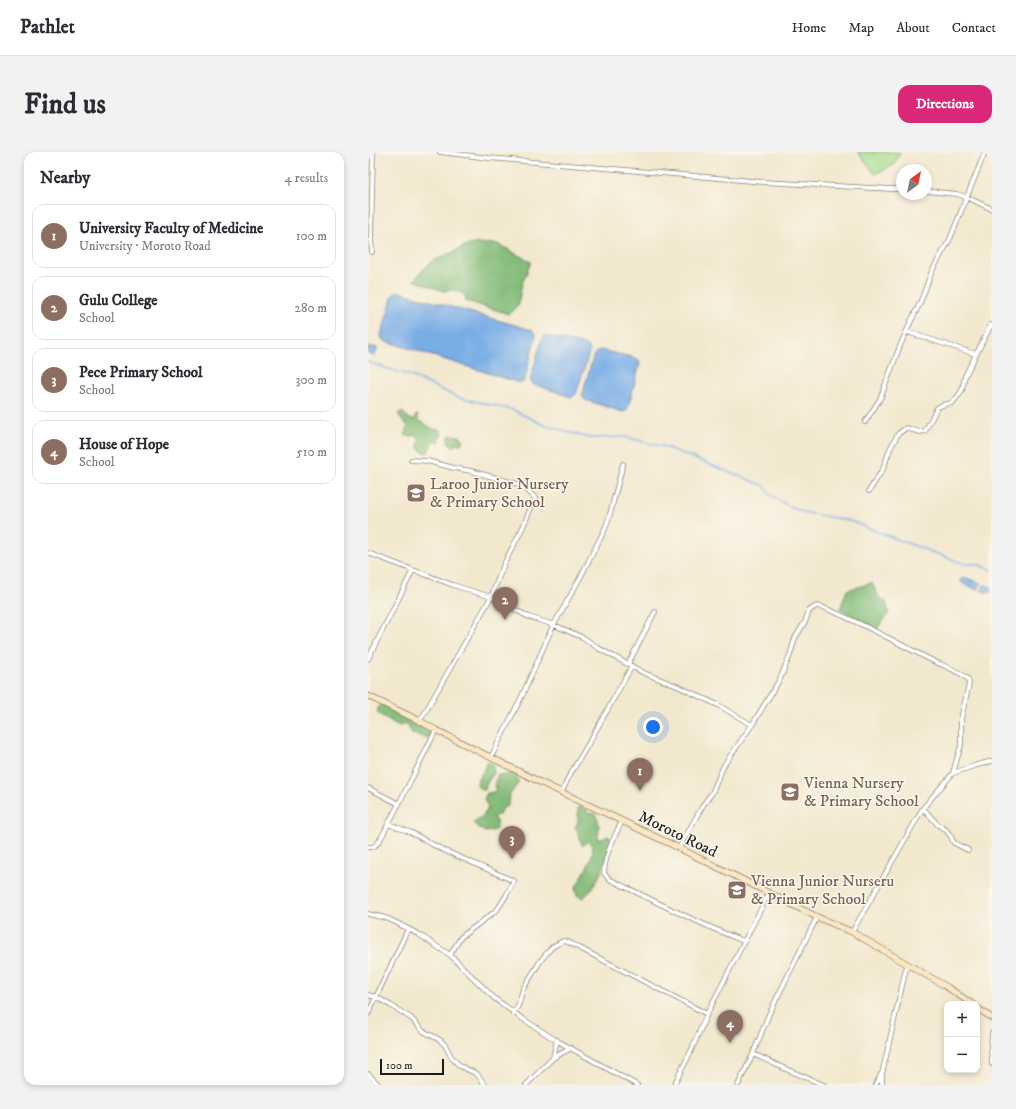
<!DOCTYPE html>
<meta charset="utf-8">
<style>
:root{--surface:#fff;--page:#f2f2f3;--text:#2b2b33;--muted:#7c7c81;--line:#e1e1e2;--accent:#db2777}
body{margin:0;font-family:"IM FELL DW Pica",serif;background:var(--page);color:var(--text)}
.controls{position:absolute;right:12px;bottom:12px;display:grid;overflow:hidden;border-radius:8px;box-shadow:0 2px 6px #0003}
.controls button{width:36px;height:36px;display:grid;place-items:center;padding:0;border:0;border-bottom:1px solid var(--line);background:var(--surface);color:var(--text);font:20px sans-serif}
.compass{position:absolute;left:528px;top:12px;width:36px;height:36px;border-radius:50%;background:var(--surface);box-shadow:0 2px 6px #0003;rotate:33deg}
.scale{position:absolute;left:12px;bottom:10px;width:64px;box-sizing:border-box;padding-left:4px;border:2px solid #1c1c1c;border-top:0;font-size:11px;line-height:14px;white-space:nowrap;color:#1c1c1c;-webkit-text-stroke:3px #fbf7ec;paint-order:stroke}
.you{position:absolute;left:285px;top:575px;width:14px;height:14px;margin:-10px;border:3px solid #fff;border-radius:50%;background:#1a73e8;box-shadow:0 0 0 6px #1a73e833}
.badge{display:grid;place-items:center;width:26px;height:26px;border-radius:50%;background:var(--accent);color:#fff;font-size:13px;font-weight:700}
.pin{position:absolute;translate:-50% -33px;filter:drop-shadow(0 1px 2px #0008)}
.pin::after{content:'';position:absolute;top:21px;width:14px;height:12px;background:inherit;clip-path:polygon(0 0,100% 0,50% 100%)}
.list{margin:0;padding:0;list-style:none}
h2{display:flex;justify-content:space-between;align-items:center;height:52px;margin:0;padding:0 16px;font-size:17px}
h2 small{font-size:13px;font-weight:400;color:var(--muted)}
.list li{display:grid;grid-template-columns:26px 1fr auto;gap:12px;align-items:center;box-sizing:border-box;height:64px;margin:0 8px 8px;padding:0 8px;border:1px solid var(--line);border-radius:12px}
.list b{display:block;font-size:15px;white-space:nowrap}
.list p{margin:0;font-size:13px;white-space:nowrap;color:var(--muted)}
.list em{font-size:13px;font-style:normal;color:var(--muted)}
.map{position:relative;flex:none;width:624px;height:933px;overflow:hidden;border-radius:12px}
header{display:flex;align-items:center;gap:24px;box-sizing:border-box;height:56px;padding:0 20px;background:var(--surface);border-bottom:1px solid var(--line)}
header strong{font-size:19px}
nav{display:flex;gap:22px;margin-inline-start:auto;font-size:14px}
.intro{display:flex;align-items:center;justify-content:space-between;box-sizing:border-box;height:96px;padding:0 24px}
h1{margin:0;font-size:28px}
.button{padding:10px 18px;border-radius:12px;background:var(--accent);color:#fff;font-size:14px;font-weight:700}
main{display:flex;gap:24px;padding:0 24px}
aside{flex:1;background:var(--surface);border-radius:12px;box-shadow:0 2px 6px #0003}
.map>svg:first-child{display:block}
.green{fill:#a4db8c;stroke:#607c54}
.forest{fill:#83bb78;stroke:#506c4a}
.water{fill:#79ade6;stroke:#4a6481}
.lines{fill:none;stroke-linecap:round;stroke-linejoin:round}
.stream{stroke:#79ade6;stroke-width:1.5}
.street-casing{stroke:#878275;stroke-width:5.5}
.secondary-casing{stroke:#878275;stroke-width:7}
.street{stroke:#fff;stroke-width:4}
.secondary{stroke:#fbe7c3;stroke-width:5.5}
.labels{text-anchor:middle;dominant-baseline:central;stroke-width:3;stroke-linejoin:round;paint-order:stroke}
.education-label{font-size:16px;fill:#785e54;stroke:#fbf7ec;text-anchor:start}
.street-label{font-size:16px;fill:#1c1c1c;stroke:#fbf7ec}
</style>
<header>
<strong>Pathlet</strong>
<nav><a>Home</a><a>Map</a><a>About</a><a>Contact</a></nav>
</header>
<div class="intro"><h1>Find us</h1><a class="button">Directions</a></div>
<main>
<aside>
<h2>Nearby<small>4 results</small></h2>
<ul class="list">
<li><span class="badge" style="background:#8d6e63">1</span><div><b>University Faculty of Medicine</b><p>University · Moroto Road</p></div><em>100 m</em></li>
<li><span class="badge" style="background:#8d6e63">2</span><div><b>Gulu College</b><p>School</p></div><em>280 m</em></li>
<li><span class="badge" style="background:#8d6e63">3</span><div><b>Pece Primary School</b><p>School</p></div><em>300 m</em></li>
<li><span class="badge" style="background:#8d6e63">4</span><div><b>House of Hope</b><p>School</p></div><em>510 m</em></li>
</ul>
</aside>
<div class="map">
<svg width="624" height="933" viewBox="0 0 624 933">
<rect width="100%" height="100%" fill="#fbf7ec"/>
<filter id="ink" filterUnits="userSpaceOnUse"><feTurbulence type="fractalNoise" baseFrequency=".025" numOctaves="2"/><feDisplacementMap in="SourceGraphic" scale="8" xChannelSelector="R" yChannelSelector="G"/><feConvolveMatrix kernelMatrix="1 2 1 2 8 2 1 2 1" color-interpolation-filters="sRGB"/></filter>
<filter id="wash" filterUnits="userSpaceOnUse"><feTurbulence type="fractalNoise" baseFrequency=".012" numOctaves="4" result="noise"/><feDisplacementMap in="SourceGraphic" scale="16" xChannelSelector="R" yChannelSelector="G"/><feGaussianBlur stdDeviation="0.9" result="paint"/><feColorMatrix in="noise" values="0 0 0 0 0 0 0 0 0 0 0 0 0 0 0 0 0 1.4 0 .05"/><feComposite in="paint" operator="in"/></filter>
<g filter="url(#wash)">
<rect width="100%" height="100%" fill="#f2e8ce"/>
<!-- green -->
<path class="green" d="M 490,0 L 532,0 L 526,13 L 507,22 Z"/>
<!-- forest -->
<path class="forest" d="M 104,91 L 130,92 L 163,110 L 154,132 L 150,153 L 141,162 L 98,149 L 97,143 L 87,138 L 75,139 L 45,128 L 63,110 Z
M 34,260 L 42,267 L 46,268 L 49,262 L 50,263 L 50,268 L 67,278 L 69,277 L 73,278 L 73,284 L 71,290 L 66,289 L 61,297 L 61,299 L 59,301 L 55,300 L 51,297 L 50,292 L 52,289 L 49,283 L 46,283 L 44,284 L 38,284 C 37,279 38,277 41,274 L 35,270 L 30,262 L 31,261 Z
M 82,283 L 92,284 L 95,289 L 93,292 L 88,292 L 86,295 L 80,290 L 80,286 Z
M 504,431 L 510,444 L 518,450 L 521,461 L 509,477 L 472,457 L 479,438 Z
M 13,551 L 66,578 L 60,587 L 44,581 L 38,571 L 31,574 L 9,561 L 10,556 Z
M 121,610 L 125,613 L 126,622 C 121,627 118,631 117,638 L 115,638 L 109,634 L 110,627 L 115,620 L 118,612 Z
M 143,619 L 148,622 L 150,628 L 150,632 L 142,642 L 141,653 L 135,656 L 131,663 L 125,664 L 129,671 L 128,677 L 124,679 L 117,680 L 105,671 C 108,668 109,667 112,666 C 116,663 118,660 120,656 L 116,647 L 119,641 L 126,640 L 128,637 L 126,632 L 130,623 L 139,623 Z
M 210,655 L 214,655 L 218,657 L 221,662 L 226,661 C 232,668 232,678 229,687 L 234,687 L 240,684 L 243,687 C 239,706 231,734 215,746 L 209,743 L 207,737 C 214,723 224,711 225,695 L 220,689 L 215,694 C 211,687 212,682 207,675 L 210,670 Z"/>
<!-- water -->
<path class="water" d="M 28,140 L 31,140 L 164,178 L 168,183 L 157,227 L 155,230 L 152,231 L 17,189 L 14,187 L 13,183 L 25,143 Z
M 176,184 L 179,184 L 217,193 L 220,195 L 222,198 L 208,242 L 206,244 L 203,245 L 165,232 L 162,228 L 174,187 Z
M 1,194 L 9,196 L 9,199 L 6,204 L 0,202 Z
M 232,198 L 268,206 L 271,208 L 272,212 L 260,255 L 258,259 L 255,260 L 217,248 L 214,243 L 226,202 L 229,199 Z
M 595,425 L 613,431 L 613,432 L 610,438 L 594,431 L 593,430 L 594,426 Z
M 616,433 L 623,435 L 622,441 L 613,439 L 615,436 Z"/>
<g class="lines">
<!-- stream -->
<path class="stream" d="M 0,210 L 46,225 L 89,245 L 145,258 L 174,272 L 221,286 L 257,285 L 297,295 L 397,334 L 401,342 L 417,352 L 435,360 L 482,369 L 531,388 L 597,412 L 609,412 L 624,418"/>
</g>
</g>
<g filter="url(#ink)">
<g class="lines">
<!-- street casing -->
<g class="street-casing">
<path id="street" d="M 72,0 L 121,6 L 396,30 L 523,37 L 534,37
M 558,39 L 589,42 L 598,45 L 624,57
M 4,100 L 3,86 L 5,0
M 539,180 L 608,202
M 497,270 L 512,247 L 532,194 L 543,169 L 552,151 L 564,119 L 582,87 L 617,0
M 43,308 L 59,309 L 86,316 L 103,319 L 150,332 L 158,337 L 167,346 L 155,375 L 136,412 L 123,445 L 52,569
M 501,339 L 515,317 L 522,297 L 530,282 L 538,276 L 552,280 L 557,279 L 569,256 C 574,252 578,252 584,251 L 591,243 L 594,238 L 597,224 L 623,173 L 624,174
M 0,401 L 85,433 L 123,445 L 161,465 L 186,473 L 216,486 L 230,496 L 276,521 L 309,534 L 350,553 L 384,573
M 0,507 L 45,418
M 260,512 L 287,460
M 123,605 L 155,542 L 184,476 L 212,426 L 237,377 L 242,362 L 255,312
M 585,621 L 606,614 L 624,609
M 0,636 L 31,652
M 194,640 L 200,626 L 222,589 L 264,514
M 555,656 L 570,673 L 577,677 L 582,683 L 586,691 L 600,698
M 254,669 C 246,685 237,703 236,721 L 238,724 L 243,728 C 287,749 330,772 376,789
M 20,672 L 42,680 L 73,697 L 146,729 L 138,744 L 129,758 L 93,785 L 82,803
M 0,695 C 6,696 8,693 12,688 L 41,632 L 68,578
M 311,696 L 335,653 L 344,641 L 356,613 L 384,573 L 412,527 L 422,503 L 427,486 L 437,470 L 441,459 L 445,456 L 449,454 L 454,455 C 490,469 524,488 559,506 C 572,513 589,517 600,527 L 601,532 L 593,567 L 593,593 L 585,621 L 555,656 L 484,780
M 0,762 L 18,766 L 27,770 L 50,782 L 82,803 L 126,846 L 152,865 L 186,887 L 269,933
M 0,843 L 8,845 L 22,853 L 43,866 L 55,879 L 72,888 L 77,893 L 84,906 L 92,914 L 109,922 L 117,933
M 145,861 L 150,854 L 155,837 L 173,808 L 184,795 L 195,789 L 200,790 L 339,862 L 401,741
M 0,862 L 40,777
M 624,881 L 623,895 L 624,912
M 385,902 L 420,918 L 456,933
M 185,906 L 189,888
M 0,922 L 11,933
M 158,933 L 185,906 L 203,896
M 306,933 L 323,899 L 339,862
M 370,933 L 385,902 L 401,862 L 449,765
M 508,933 L 513,922
M 514,933 L 514,922 L 539,812"/>
</g>
<!-- secondary casing -->
<g class="secondary-casing">
<path id="secondary" d="M 0,544 L 52,569 L 68,578 L 176,632 L 311,696 L 449,765 L 484,780 L 579,835 L 604,852
M 609,856 L 624,866"/>
</g>
<!-- street -->
<use href="#street" class="street"/>
<!-- secondary -->
<use href="#secondary" class="secondary"/>
</g>
</g>
<!-- icons -->
<defs>
<g id="school-square" transform="scale(1)"><rect x="-9" y="-9" width="18" height="18" rx="4" fill="#8d6e63" stroke="#fbf7ec"/><path d="M0-5L7-2L0 1L-7-2ZM-4 1L0 2.5L4 1V4Q0 6-4 4Z" fill="#fff"/></g>
</defs>
<g fill-rule="evenodd">
<use href="#school-square" x="48" y="341"/>
<use href="#school-square" x="422" y="640"/>
<use href="#school-square" x="369" y="738"/>
</g>
<g class="labels">
<!-- education labels -->
<g class="education-label">
<text x="62" y="332">Laroo Junior Nursery<tspan x="62" dy="18">&amp; Primary School</tspan></text>
<text x="436" y="631">Vienna Nursery<tspan x="436" dy="18">&amp; Primary School</tspan></text>
<text x="383" y="729">Vienna Junior Nurseru<tspan x="383" dy="18">&amp; Primary School</tspan></text>
</g>
<!-- street labels -->
<g class="street-label">
<text transform="translate(310 682) rotate(26)">Moroto Road</text>
</g>
</g>
</svg>
<div class="controls">
<button>+</button>
<button>−</button>
</div>
<svg class="compass" viewBox="-18 -18 36 36"><path d="M0-13l5 13h-10z" fill="#e53935"/><path d="M0 13l5-13h-10z" fill="#7c7c81"/></svg>
<div class="scale">100 m</div>
<div class="you"></div>
<div class="pin badge" style="left:272px;top:639px;background:#8d6e63">1</div>
<div class="pin badge" style="left:137px;top:468px;background:#8d6e63">2</div>
<div class="pin badge" style="left:144px;top:707px;background:#8d6e63">3</div>
<div class="pin badge" style="left:362px;top:891px;background:#8d6e63">4</div>
</div>
</main>
